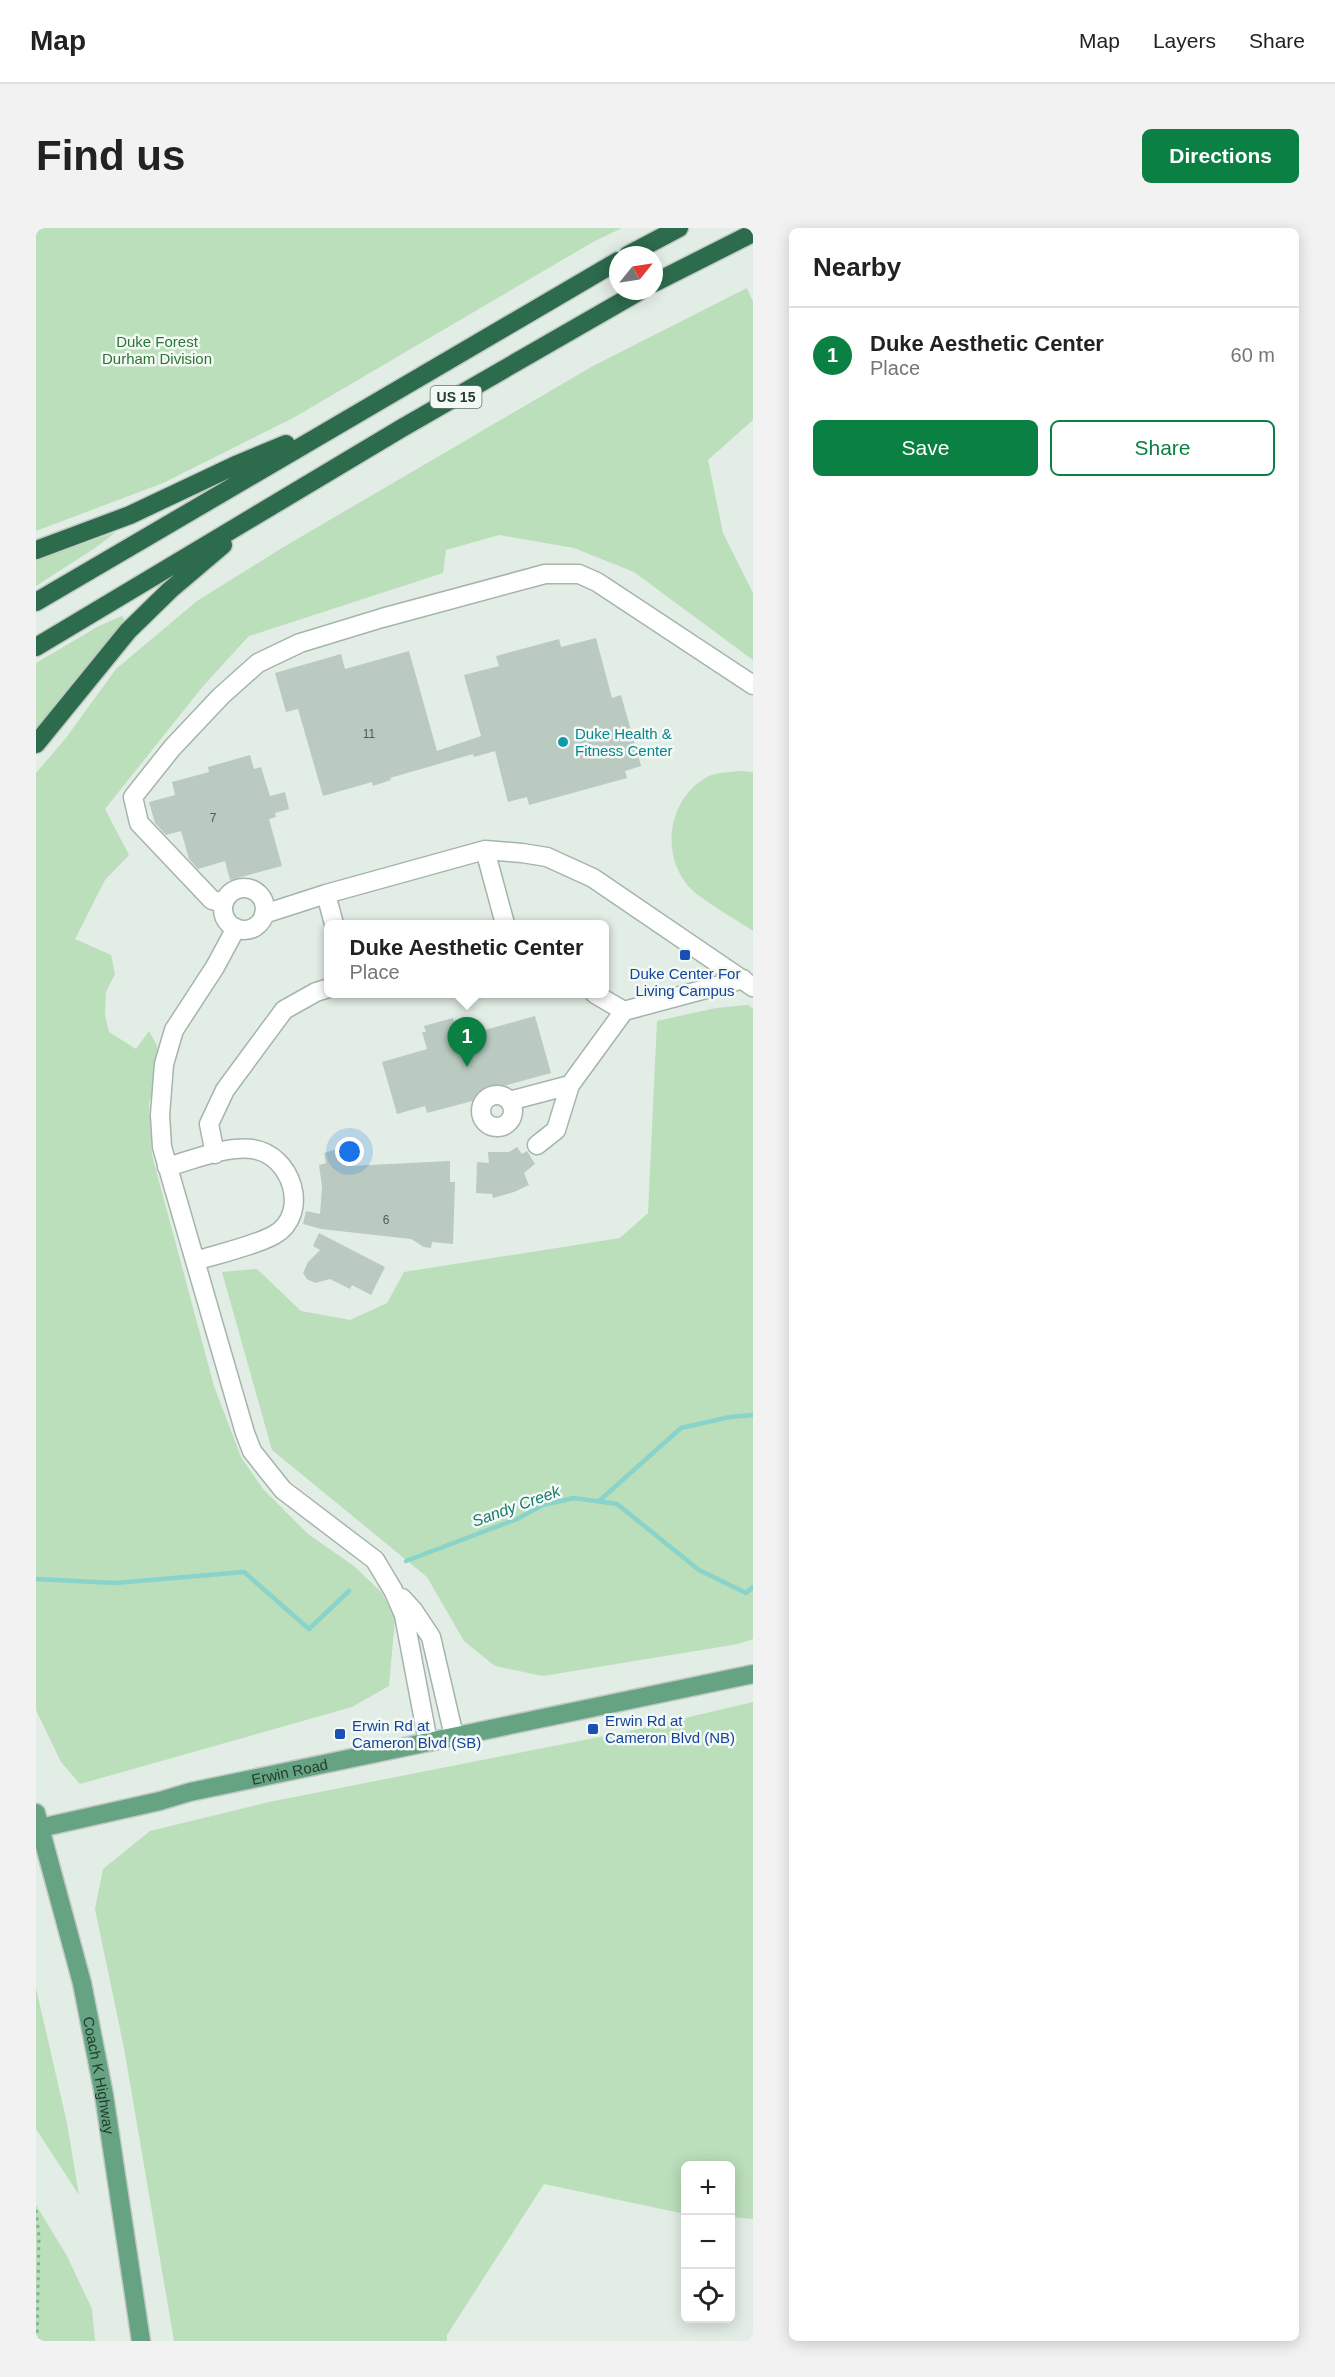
<!DOCTYPE html>
<meta charset="utf-8">
<style>
:root{--surface:#fff;--page:#f2f2f2;--text:#222;--muted:#767676;--line:#e0e0e0;--accent:#0b8043}
body{margin:0;font-family:Arial,sans-serif;background:var(--page);color:var(--text)}
.controls{position:absolute;right:18px;bottom:18px;display:grid;overflow:hidden;border-radius:9px;box-shadow:0 3px 15px #0003}
.controls button{width:54px;height:54px;display:grid;place-items:center;padding:0;border:0;border-bottom:2px solid var(--line);background:var(--surface);color:var(--text);font:30px sans-serif}
.compass{position:absolute;left:573px;top:18px;width:54px;height:54px;border-radius:50%;background:var(--surface);box-shadow:0 3px 15px #0003;rotate:60deg}
.you{position:absolute;left:314px;top:924px;width:21px;height:21px;margin:-15px;border:4px solid #fff;border-radius:50%;background:#1a73e8;box-shadow:0 0 0 9px #1a73e833}
.badge{display:grid;place-items:center;width:39px;height:39px;border-radius:50%;background:var(--accent);color:#fff;font-size:20px;font-weight:700}
.pin{position:absolute;translate:-50% -50px;filter:drop-shadow(0 2px 3px #0008)}
.pin::after{content:'';position:absolute;top:32px;width:21px;height:18px;background:inherit;clip-path:polygon(0 0,100% 0,50% 100%)}
.popup{position:absolute;left:288px;top:692px;width:285px;height:78px;box-sizing:border-box;display:grid;place-content:center;border-radius:9px;background:var(--surface);filter:drop-shadow(0 2px 4px #0005);font-size:20px;white-space:nowrap;color:var(--muted)}
.popup b{font-size:22px;color:var(--text)}
.popup::after{content:'';position:absolute;left:50%;top:100%;margin-left:-12px;border:12px solid transparent;border-top-color:var(--surface)}
.list{margin:0;padding:0;list-style:none}
h2{display:flex;justify-content:space-between;align-items:center;height:78px;margin:0;padding:0 24px;font-size:26px}
h2 small{font-size:20px;font-weight:400;color:var(--muted)}
.list li{display:grid;grid-template-columns:39px 1fr auto;gap:18px;align-items:center;box-sizing:border-box;height:96px;padding:0 24px;border-top:2px solid var(--line)}
.list b{display:block;font-size:22px;white-space:nowrap}
.list p{margin:0;font-size:20px;white-space:nowrap;color:var(--muted)}
.list em{font-size:20px;font-style:normal;color:var(--muted)}
.actions{display:flex;gap:12px;padding:18px 24px}
.actions a{flex:1;padding:14px 0;border:2px solid var(--accent);border-radius:9px;text-align:center;font-size:21px;color:var(--accent)}
.actions .main{background:var(--accent);color:#fff}
.icon{flex:none;width:33px;height:33px;fill:none;stroke:currentColor;stroke-width:2;stroke-linecap:round;stroke-linejoin:round}
.map{position:relative;flex:none;width:717px;height:2113px;overflow:hidden;border-radius:9px}
header{display:flex;align-items:center;gap:36px;box-sizing:border-box;height:84px;padding:0 30px;background:var(--surface);border-bottom:2px solid var(--line)}
header strong{font-size:28px}
nav{display:flex;gap:33px;margin-inline-start:auto;font-size:21px}
.intro{display:flex;align-items:center;justify-content:space-between;box-sizing:border-box;height:144px;padding:0 36px}
h1{margin:0;font-size:42px}
.button{padding:15px 27px;border-radius:9px;background:var(--accent);color:#fff;font-size:21px;font-weight:700}
main{display:flex;gap:36px;padding:0 36px}
aside{flex:1;background:var(--surface);border-radius:9px;box-shadow:0 3px 15px #0003}
.map>svg:first-child{display:block}
.green{fill:#bbdebb}
.lines{fill:none;stroke-linecap:round;stroke-linejoin:round}
.stream{stroke:#89d3ca;stroke-width:4.5}
.building{fill:#bacac0}
.minor-casing{stroke:#a5b5ab;stroke-width:21}
.major-casing{stroke:#c1c9c5;stroke-width:21}
.highway-casing{stroke:#c1c9c5;stroke-width:21}
.path{stroke:#82b195;stroke-width:3;stroke-dasharray:3 4.5;stroke-linecap:butt}
.minor{stroke:#fff;stroke-width:18}
.major{stroke:#66a382;stroke-width:18}
.highway{stroke:#2d6b4d;stroke-width:18}
.culture-dot{fill:#0f9aa8;stroke:#f3f9f4;stroke-width:2}
.transit-dot{fill:#1a4fb4;stroke:#f3f9f4;stroke-width:2}
.labels{text-anchor:middle;dominant-baseline:central;stroke-width:5;stroke-linejoin:round;paint-order:stroke}
.number-label{font-size:12px;fill:#486153}
.shield{fill:#f3f9f4;stroke:#61766a;stroke-width:1.5}
.shield-label{font-size:14px;font-weight:bold;fill:#223e2f}
.park-label{font-size:15px;fill:#2b7633;stroke:#f3f9f4}
.culture-label{font-size:15px;fill:#0d838f;stroke:#f3f9f4;text-anchor:start}
.transit-label{font-size:15px;fill:#164399;stroke:#f3f9f4;text-anchor:start}
.street-label{font-size:15px;fill:#223e2f;stroke:#f3f9f4}
.water-label{font-size:16px;font-style:italic;fill:#1a7b71;stroke:#f3f9f4}
</style>
<header>
<strong>Map</strong>
<nav><a>Map</a><a>Layers</a><a>Share</a></nav>
</header>
<div class="intro"><h1>Find us</h1><a class="button">Directions</a></div>
<main>
<div class="map">
<svg width="717" height="2113" viewBox="0 0 717 2113">
<rect width="100%" height="100%" fill="#e2ede5"/>
<!-- green -->
<path class="green" d="M 0,0 L 586,0 L 557,14 L 257,190 L 127,255 L 0,303 Z
M 711,60 L 717,74 L 717,192 L 672,232 L 687,305 L 717,365 L 717,432 L 598,344 L 538,320 L 463,307 L 410,322 L 407,345 L 213,408 L 168,457 L 69,581 L 93,627 L 69,652 L 39,711 L 75,727 L 79,746 L 70,764 L 69,787 L 73,804 L 100,821 L 113,803 L 121,818 L 123,847 L 113,874 L 116,927 L 178,1158 L 205,1229 L 227,1261 L 272,1306 L 318,1338 L 346,1365 L 359,1391 L 353,1458 L 316,1479 L 44,1556 L 25,1534 L 0,1482 L 0,545 L 30,510 L 80,441 L 161,373 L 251,317 L 557,138 Z
M 80,304 L 59,320 L 0,358 L 0,332 Z
M 86,388 L 90,395 L 0,504 L 0,435 L 63,398 Z
M 705,543 L 717,544 L 717,703 C 701,692 665,672 653,659 C 623,625 633,568 673,548 C 682,544 695,544 705,543 Z
M 712,777 L 717,781 L 717,1411 L 702,1416 L 507,1448 L 459,1438 L 428,1413 L 391,1349 L 236,1222 L 186,1044 L 221,1041 L 265,1083 L 314,1092 L 351,1075 L 368,1044 L 584,1010 L 612,985 L 621,793 L 680,780 Z
M 717,1474 L 717,1991 L 695,1989 L 694,1938 L 650,1938 L 649,1986 L 508,1956 L 411,2107 L 411,2113 L 138,2113 L 88,1820 L 59,1681 L 67,1641 L 114,1603 L 233,1574 L 594,1503 Z
M 0,1760 L 31,1895 L 43,1967 L 0,1901 Z
M 0,1977 L 31,2028 L 56,2081 L 59,2113 L 0,2113 Z"/>
<g class="lines">
<!-- stream -->
<path class="stream" d="M 563,1273 L 645,1200 L 694,1189 L 717,1187
M 370,1333 L 481,1291 L 507,1277 L 538,1270 L 581,1276 L 663,1342 L 710,1365 L 717,1359
M 0,1351 L 79,1355 L 208,1344 L 273,1401 L 313,1363"/>
</g>
<!-- building -->
<path class="building" d="M 560,410 L 576,470 L 585,467 L 605,538 L 589,543 L 591,550 L 493,577 L 491,569 L 472,574 L 459,523 L 438,529 L 437,526 L 354,550 L 355,552 L 337,558 L 336,554 L 287,568 L 262,481 L 250,484 L 239,445 L 305,426 L 309,441 L 373,423 L 401,523 L 445,508 L 428,447 L 463,438 L 460,428 L 523,411 L 525,419 Z
M 214,527 L 218,541 L 225,539 L 234,568 L 249,564 L 253,581 L 239,585 L 240,589 L 233,591 L 246,638 L 194,652 L 189,633 L 162,641 L 153,631 L 145,603 L 130,607 L 119,595 L 113,574 L 139,567 L 136,554 L 173,544 L 172,539 Z
M 499,788 L 515,845 L 442,865 L 444,871 L 391,885 L 389,878 L 361,886 L 346,834 L 391,821 L 386,804 L 390,804 L 388,798 L 417,790 L 424,809 Z
M 311,918 L 314,938 L 414,933 L 414,954 L 419,954 L 417,1016 L 396,1014 L 395,1020 L 388,1019 L 375,1011 L 285,1001 L 267,996 L 270,983 L 284,986 L 286,959 L 283,937 L 290,935 L 288,925 Z
M 481,919 L 486,926 L 491,923 L 499,936 L 488,945 L 493,957 L 478,964 L 457,970 L 456,966 L 440,965 L 441,934 L 453,935 L 452,924 L 473,924 Z
M 283,1005 L 349,1039 L 335,1067 L 316,1057 L 314,1061 L 294,1051 L 279,1055 L 271,1051 L 267,1045 L 272,1034 L 284,1022 L 277,1018 Z"/>
<g class="lines">
<!-- minor casing -->
<g class="minor-casing">
<path id="minor" d="M 449,622 L 469,696
M187 681a21 21 0 1 1 42 0a21 21 0 1 1-42 0Z
M 290,666 L 298,696
M 188,675 L 176,672 L 103,595 L 97,569 L 136,520 L 185,468 L 222,435 L 264,415 L 346,390 L 509,346 L 543,346 L 561,354 L 717,457
M 228,686 L 290,666 L 449,622 L 486,625 L 511,629 L 557,650 L 717,759
M 200,700 L 179,739 L 138,802 L 128,836 L 124,887 L 126,919 L 209,1205 L 216,1223 L 247,1262 L 339,1332 L 357,1362 L 368,1387 L 392,1514
M 559,766 L 588,783 L 707,751
M445 883a16 16 0 1 1 32 0a16 16 0 1 1-32 0Z
M 473,873 L 534,857
M 501,917 L 520,902 L 534,857 L 588,783
M 179,926 L 173,896 L 189,862 L 248,782 L 280,764 L 293,760
M 131,939 C 157,932 189,918 216,921 C 256,926 275,986 238,1007 C 218,1018 182,1026 159,1033
M 366,1370 L 377,1382 L 395,1409 L 418,1508"/>
</g>
<!-- major casing -->
<g class="major-casing">
<g id="major">
<path id="s1" d="M 0,1585 L 46,1755 L 68,1867 L 105,2113"/>
<path id="s2" d="M 4,1600 L 124,1573 L 154,1564 L 717,1446"/>
</g>
</g>
<!-- highway casing -->
<g class="highway-casing">
<path id="highway" d="M 592,27 L 643,0
M 618,55 L 717,5
M 0,322 L 94,287 L 202,236 L 250,216
M 0,374 L 582,33
M 0,419 L 366,200 L 604,63
M 0,516 L 92,403 L 134,362 L 187,317"/>
</g>
<!-- path -->
<path class="path" d="M 0,1982 L 3,2009 L 1,2113"/>
<!-- minor -->
<use href="#minor" class="minor"/>
<!-- major -->
<use href="#major" class="major"/>
<!-- highway -->
<use href="#highway" class="highway"/>
</g>
<!-- markers -->
<circle class="culture-dot" cx="527" cy="514" r="6"/>
<g class="transit-dot">
<rect x="643" y="721" width="12" height="12" rx="3"/>
<rect x="551" y="1495" width="12" height="12" rx="3"/>
<rect x="298" y="1500" width="12" height="12" rx="3"/>
</g>
<g class="labels">
<!-- number labels -->
<g class="number-label">
<text x="333" y="506">11</text>
<text x="177" y="590">7</text>
<text x="350" y="992">6</text>
</g>
<!-- shield labels -->
<rect class="shield" x="394.5" y="158" width="51" height="22" rx="4.5"/>
<g class="shield-label">
<text x="420" y="169">US 15</text>
</g>
<!-- park labels -->
<g class="park-label">
<text x="121" y="113">Duke Forest<tspan x="121" dy="17">Durham Division</tspan></text>
</g>
<!-- culture labels -->
<g class="culture-label">
<text x="539" y="505">Duke Health &amp;<tspan x="539" dy="17">Fitness Center</tspan></text>
</g>
<!-- transit labels -->
<g class="transit-label">
<text x="649" y="745" text-anchor="middle">Duke Center For<tspan x="649" dy="17">Living Campus</tspan></text>
<text x="569" y="1492">Erwin Rd at<tspan x="569" dy="17">Cameron Blvd (NB)</tspan></text>
<text x="316" y="1497">Erwin Rd at<tspan x="316" dy="17">Cameron Blvd (SB)</tspan></text>
</g>
<!-- street labels -->
<g class="street-label">
<text stroke="none"><textPath href="#s2" startOffset="256">Erwin Road</textPath></text>
<text stroke="none"><textPath href="#s1" startOffset="270">Coach K Highway</textPath></text>
</g>
<!-- water labels -->
<g class="water-label">
<text transform="translate(480 1278) rotate(-20)">Sandy Creek</text>
</g>
</g>
</svg>
<div class="controls">
<button>+</button>
<button>−</button>
<button><svg class="icon" aria-label="locate" viewBox="0 0 24 24"><circle cx="12" cy="12" r="6"/><path d="M12 2v4M12 18v4M2 12h4M18 12h4"/></svg></button>
</div>
<svg class="compass" viewBox="-18 -18 36 36"><path d="M0-13l5 13h-10z" fill="#e53935"/><path d="M0 13l5-13h-10z" fill="#767676"/></svg>
<div class="you"></div>
<div class="pin badge" style="left:431px;top:839px">1</div>
<div class="popup"><b>Duke Aesthetic Center</b>Place</div>
</div>
<aside>
<h2>Nearby<small></small></h2>
<ul class="list">
<li><span class="badge">1</span><div><b>Duke Aesthetic Center</b><p>Place</p></div><em>60 m</em></li>
</ul>
<div class="actions"><a class="main">Save</a><a>Share</a></div>
</aside>
</main>
